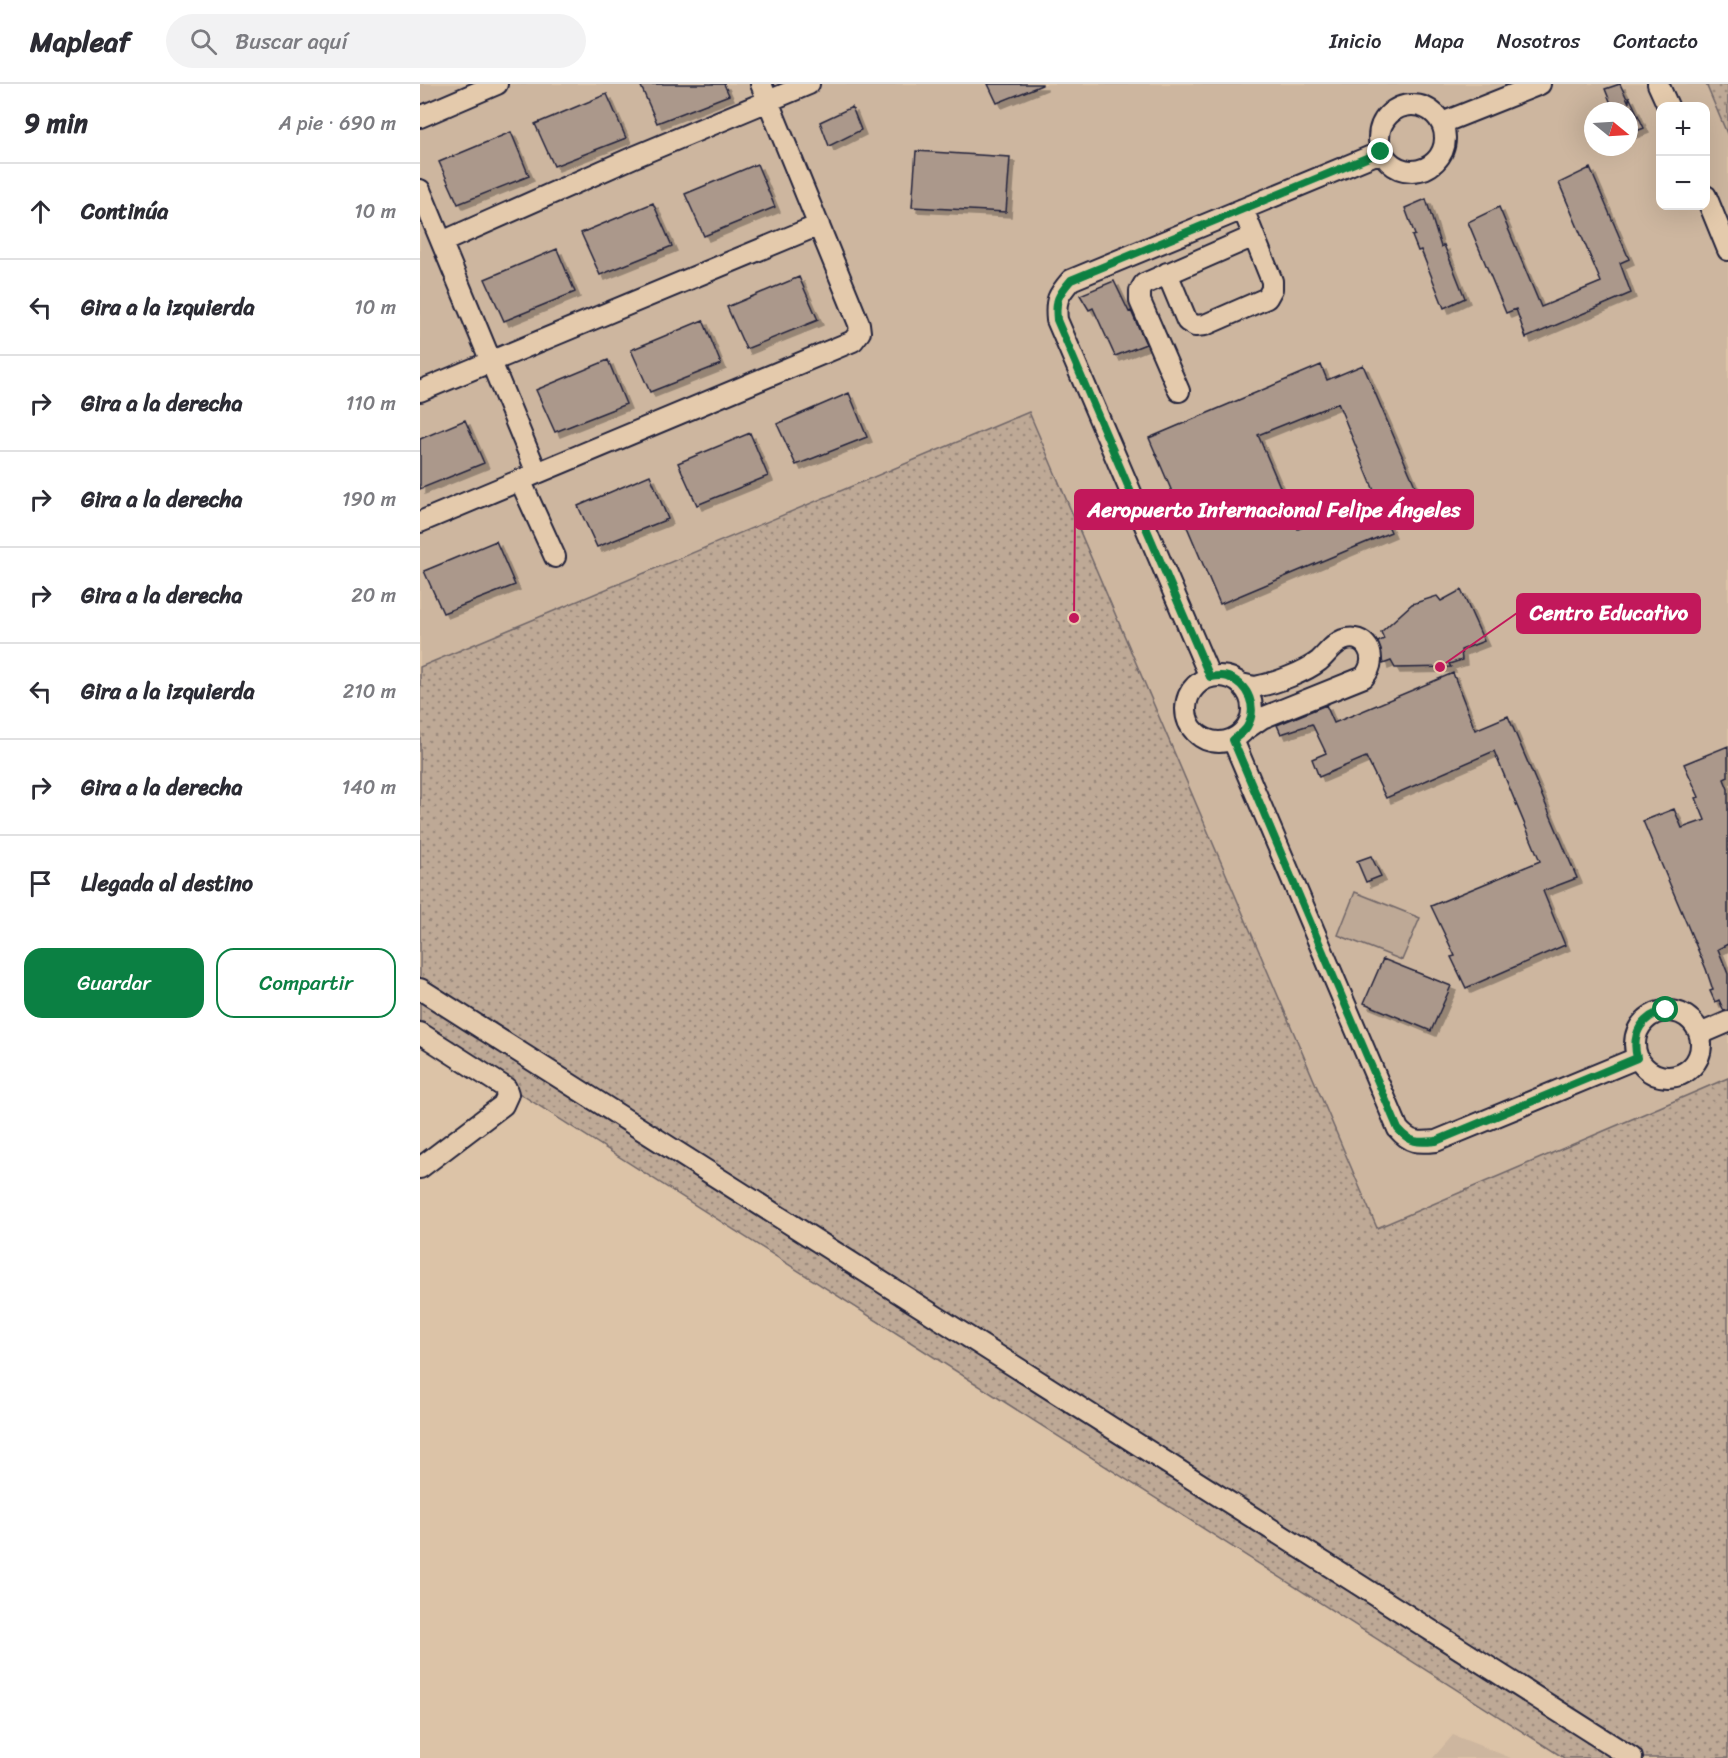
<!DOCTYPE html>
<html lang="es">
<meta charset="utf-8">
<style>
:root{--surface:#fff;--page:#f2f2f3;--text:#2b2b33;--muted:#7c7c81;--line:#e1e1e2;--accent:#0b8043}
body{margin:0;font-family:Sriracha,sans-serif;background:var(--page);color:var(--text)}
.controls{position:absolute;right:18px;top:18px;display:grid;overflow:hidden;border-radius:12px;box-shadow:0 6px 24px #0002}
.controls button{width:54px;height:54px;display:grid;place-items:center;padding:0;border:0;border-bottom:2px solid var(--line);background:var(--surface);color:var(--text);font:30px sans-serif}
.compass{position:absolute;left:1164px;top:18px;width:54px;height:54px;border-radius:50%;background:var(--surface);box-shadow:0 6px 24px #0002;rotate:108deg}
.stop{position:absolute;width:18px;height:18px;margin:-14px;border:4px solid #0b8043;border-radius:50%;background:#fff}
.stop.end{background:#0b8043;border-color:#fff;box-shadow:0 2px 6px #0008}
.list{margin:0;padding:0;list-style:none}
h2{display:flex;justify-content:space-between;align-items:center;height:78px;margin:0;padding:0 24px;font-size:26px}
h2 small{font-size:20px;font-weight:400;color:var(--muted)}
.list li{display:grid;grid-template-columns:39px 1fr auto;gap:18px;align-items:center;box-sizing:border-box;height:96px;padding:0 24px;border-top:2px solid var(--line)}
.list b{display:block;font-size:22px;white-space:nowrap}
.list em{font-size:20px;font-style:normal;color:var(--muted)}
.actions{display:flex;gap:12px;padding:18px 24px}
.actions a{flex:1;padding:14px 0;border:2px solid var(--accent);border-radius:18px;text-align:center;font-size:21px;color:var(--accent)}
.actions .main{background:var(--accent);color:#fff}
.icon{flex:none;width:33px;height:33px;fill:none;stroke:currentColor;stroke-width:2;stroke-linecap:round;stroke-linejoin:round}
.map{position:relative;flex:none;width:1308px;height:1674px;overflow:hidden}
header{display:flex;align-items:center;gap:36px;box-sizing:border-box;height:84px;padding:0 30px;background:var(--surface);border-bottom:2px solid var(--line)}
header strong{font-size:28px}
nav{display:flex;gap:33px;margin-inline-start:auto;font-size:21px}
.search{width:420px;height:54px;background:var(--page);display:flex;align-items:center;gap:15px;box-sizing:border-box;padding:0 21px;border-radius:33px;color:var(--muted);font-size:22px}
main{display:flex}
aside{flex:1;background:var(--surface)}
.map>svg:first-child{display:block}
.built{fill:#cdb69f;fill-rule:evenodd}
.grass{fill:url(#grass-dots);stroke:#706668;stroke-width:1.5}
.pitch{fill:#bea996;stroke:#706668;stroke-width:1.5}
.building{fill:#ab988b;stroke:#22223b;stroke-width:1.5;fill-rule:evenodd;filter:url(#shadow)}
.lines{fill:none;stroke-linecap:round;stroke-linejoin:round}
.minor-casing{stroke:#22223b;stroke-width:24}
.minor{stroke:#e4caac;stroke-width:20}
.route{stroke:#0b8043;stroke-width:8}
.leader{fill:none;stroke:#c2185b;stroke-width:2}
.callout-dot{fill:#c2185b;stroke:#e4caac;stroke-width:2}
.callout{fill:#c2185b;stroke:#c2185b;stroke-width:2}
.callout-label{font-size:21px;text-anchor:middle;font-weight:bold;fill:#fff}
</style>
<header>
<strong>Mapleaf</strong>
<div class="search"><svg class="icon" aria-label="search" viewBox="0 0 24 24"><circle cx="10" cy="10" r="6"/><path d="M15 15l6 6"/></svg>Buscar aquí</div>
<nav><a>Inicio</a><a>Mapa</a><a>Nosotros</a><a>Contacto</a></nav>
</header>
<main>
<aside>
<h2>9 min<small>A pie · 690 m</small></h2>
<ul class="list">
<li><svg class="icon" aria-label="ahead" viewBox="0 0 24 24"><path d="M12 20V5M6 11l6-6 6 6"/></svg><div><b>Continúa</b></div><em>10 m</em></li>
<li><svg class="icon" aria-label="left" viewBox="0 0 24 24"><path d="M17 20v-9H6M10 6l-5 5 5 5"/></svg><div><b>Gira a la izquierda</b></div><em>10 m</em></li>
<li><svg class="icon" aria-label="right" viewBox="0 0 24 24"><path d="M7 20v-9h11M14 6l5 5-5 5"/></svg><div><b>Gira a la derecha</b></div><em>110 m</em></li>
<li><svg class="icon" aria-label="right" viewBox="0 0 24 24"><path d="M7 20v-9h11M14 6l5 5-5 5"/></svg><div><b>Gira a la derecha</b></div><em>190 m</em></li>
<li><svg class="icon" aria-label="right" viewBox="0 0 24 24"><path d="M7 20v-9h11M14 6l5 5-5 5"/></svg><div><b>Gira a la derecha</b></div><em>20 m</em></li>
<li><svg class="icon" aria-label="left" viewBox="0 0 24 24"><path d="M17 20v-9H6M10 6l-5 5 5 5"/></svg><div><b>Gira a la izquierda</b></div><em>210 m</em></li>
<li><svg class="icon" aria-label="right" viewBox="0 0 24 24"><path d="M7 20v-9h11M14 6l5 5-5 5"/></svg><div><b>Gira a la derecha</b></div><em>140 m</em></li>
<li><svg class="icon" aria-label="arrive" viewBox="0 0 24 24"><path d="M6 21V4h12l-3 4 3 4H6"/></svg><div><b>Llegada al destino</b></div></li>
</ul>
<div class="actions"><a class="main">Guardar</a><a>Compartir</a></div>
</aside>
<div class="map">
<svg width="1308" height="1674" viewBox="0 0 1308 1674">
<defs>
<pattern id="grass-dots" width="8" height="8" patternUnits="userSpaceOnUse" patternTransform="scale(1.5)"><rect width="8" height="8" fill="#bea996"/><path d="M2 2h.1M6 6h.1" fill="none" stroke="#9a897c" stroke-width="1.8" stroke-linecap="round"/></pattern>
<filter id="shadow"><feDropShadow dx="5" dy="5" stdDeviation="0" flood-color="#0004"/></filter>
</defs>
<rect width="100%" height="100%" fill="#dcc3a7"/>
<filter id="ink" filterUnits="userSpaceOnUse"><feTurbulence type="fractalNoise" baseFrequency=".0167" numOctaves="2"/><feDisplacementMap in="SourceGraphic" scale="12" xChannelSelector="R" yChannelSelector="G"/><feConvolveMatrix kernelMatrix="1 2 1 2 8 2 1 2 1" color-interpolation-filters="sRGB"/></filter>
<g filter="url(#ink)">
<!-- built -->
<path class="built" d="M 0,0 L 1308,0 L 1308,1674 L 1144,1674 L 0,946 ZM 1240,22 L 1286,22 L 1286,122 L 1240,122 ZM 1173,27 L 1209,27 L 1209,63 L 1173,63 Z
M 1033,1651 L 1091,1674 L 1013,1674 Z"/>
<!-- grass -->
<path class="grass" d="M 1286,0 L 1308,0 L 1308,52 Z
M 609,328 L 957,1144 L 1308,994 L 1308,1674 L 1144,1674 L 0,946 L 0,583 Z"/>
<!-- pitch -->
<path class="pitch" d="M 935,808 L 1000,834 L 982,876 L 918,851 Z"/>
<!-- building -->
<path class="building" d="M 220,0 L 304,0 L 309,11 L 237,39 Z
M 568,0 L 622,0 L 622,1 L 577,19 Z
M 1200,0 L 1209,19 L 1209,12 L 1224,44 L 1209,50 L 1209,27 L 1194,27 L 1185,5 Z
M 187,10 L 206,54 L 134,82 L 115,40 Z
M 432,23 L 441,46 L 409,62 L 400,38 Z
M 91,48 L 109,92 L 38,120 L 19,78 Z
M 496,67 L 590,73 L 586,128 L 492,123 Z
M 337,80 L 355,123 L 284,152 L 265,110 Z
M 1170,84 L 1209,175 L 1200,179 L 1211,209 L 1106,254 L 1096,225 L 1086,229 L 1048,138 L 1079,123 L 1121,223 L 1181,198 L 1139,99 Z
M 1006,115 L 1021,163 L 1024,161 L 1045,214 L 1024,224 L 1001,166 L 998,167 L 992,152 L 995,151 L 985,124 Z
M 233,119 L 252,162 L 180,191 L 161,149 Z
M 137,165 L 155,208 L 84,237 L 65,195 Z
M 379,193 L 398,236 L 326,265 L 307,223 Z
M 694,197 L 709,228 L 711,227 L 726,260 L 695,272 L 673,224 L 669,226 L 660,211 Z
M 283,236 L 301,280 L 230,308 L 211,266 Z
M 188,276 L 206,320 L 135,348 L 116,306 Z
M 901,281 L 907,296 L 943,281 L 1002,418 L 964,432 L 971,448 L 800,520 L 729,354 ZM 918,319 L 957,414 L 878,445 L 838,351 Z
M 429,309 L 447,353 L 376,381 L 357,340 Z
M 45,336 L 64,379 L 0,405 L 0,355 Z
M 330,349 L 348,392 L 277,421 L 258,379 Z
M 230,391 L 248,435 L 177,463 L 158,422 Z
M 76,457 L 95,501 L 23,529 L 4,487 Z
M 1041,506 L 1064,557 L 1041,566 L 1042,576 L 1029,580 L 1031,583 L 975,584 L 971,577 L 963,580 L 958,558 L 964,555 L 961,548 L 992,520 L 1017,512 L 1021,517 Z
M 1033,589 L 1055,646 L 1088,632 L 1157,794 L 1123,807 L 1145,861 L 1046,904 L 1031,873 L 1035,872 L 1011,822 L 1120,777 L 1074,667 L 966,714 L 946,673 L 899,693 L 892,675 L 906,669 L 892,640 L 861,650 L 857,641 L 906,621 L 914,639 Z
M 1308,662 L 1308,693 L 1304,695 L 1308,705 L 1308,860 L 1298,865 L 1308,890 L 1308,926 L 1304,927 L 1299,916 L 1295,918 L 1290,907 L 1293,906 L 1286,885 L 1223,737 L 1254,725 L 1262,744 L 1285,736 L 1276,714 L 1279,713 L 1264,680 Z
M 951,772 L 961,792 L 946,798 L 937,777 Z
M 963,875 L 1031,902 L 1011,947 L 944,919 Z"/>
<g class="lines">
<!-- minor casing -->
<g class="minor-casing">
<path id="minor" d="M 1238,0 L 1248,22
M959 54a33 33 0 1 1 66 0a33 33 0 1 1-66 0Z
M 0,33 L 77,0
M 1022,39 L 1120,0
M 0,106 L 117,389
M 1286,112 L 1308,166
M 22,158 L 214,73 L 389,0
M 747,189 L 767,237 L 775,242 L 785,241 L 847,214 L 852,205 L 852,197 L 823,125
M 0,307 L 399,141
M 759,307 L 720,217 L 720,207 L 724,200 L 834,152
M 100,396 L 135,473
M 0,438 L 433,257 L 440,248 L 439,240 L 341,0
M766 625a33 33 0 1 1 66 0a33 33 0 1 1-66 0Z
M 790,593 L 637,236 C 635,216 638,211 651,196 L 961,68
M 821,600 C 827,601 834,604 839,602 C 856,599 885,588 899,577 C 907,570 913,560 923,556 C 944,548 961,572 944,593 L 842,634 L 826,645
M 813,656 L 978,1045 C 990,1059 998,1059 1016,1057 L 1217,974
M 0,905 L 1212,1674
M1215 960a33 33 0 1 1 66 0a33 33 0 1 1-66 0Z
M 0,949 L 86,1004 L 88,1010 L 83,1021 L 0,1084
M 1280,950 L 1308,938"/>
</g>
<!-- minor -->
<use href="#minor" class="minor"/>
</g>
</g>
<g class="lines" filter="url(#ink)">
<!-- route -->
<path class="route" d="M 961,68 L 651,196 C 638,211 635,216 637,236 L 790,593 C 796,592 803,591 808,593 C 829,601 838,624 827,643 C 824,648 818,652 813,656 L 978,1045 C 990,1059 998,1059 1016,1057 L 1217,974 C 1211,949 1222,932 1246,926"/>
</g>
<!-- callouts -->
<path class="leader" d="M654 534L655 426M1020 583L1097 529"/>
<g class="callout-dot">
<circle cx="654" cy="534" r="6"/>
<circle cx="1020" cy="583" r="6"/>
</g>
<g class="callout">
<rect x="655" y="406" width="398" height="39" rx="6"/>
<rect x="1097" y="510" width="183" height="39" rx="6"/>
</g>
<g class="callout-label">
<text x="854" y="433">Aeropuerto Internacional Felipe Ángeles</text>
<text x="1189" y="536">Centro Educativo</text>
</g>
</svg>
<div class="controls">
<button>+</button>
<button>−</button>
</div>
<svg class="compass" viewBox="-18 -18 36 36"><path d="M0-13l5 13h-10z" fill="#e53935"/><path d="M0 13l5-13h-10z" fill="#7c7c81"/></svg>
<div class="stop" style="left:1246px;top:926px"></div>
<div class="stop end" style="left:961px;top:68px"></div>
</div>
</main>
